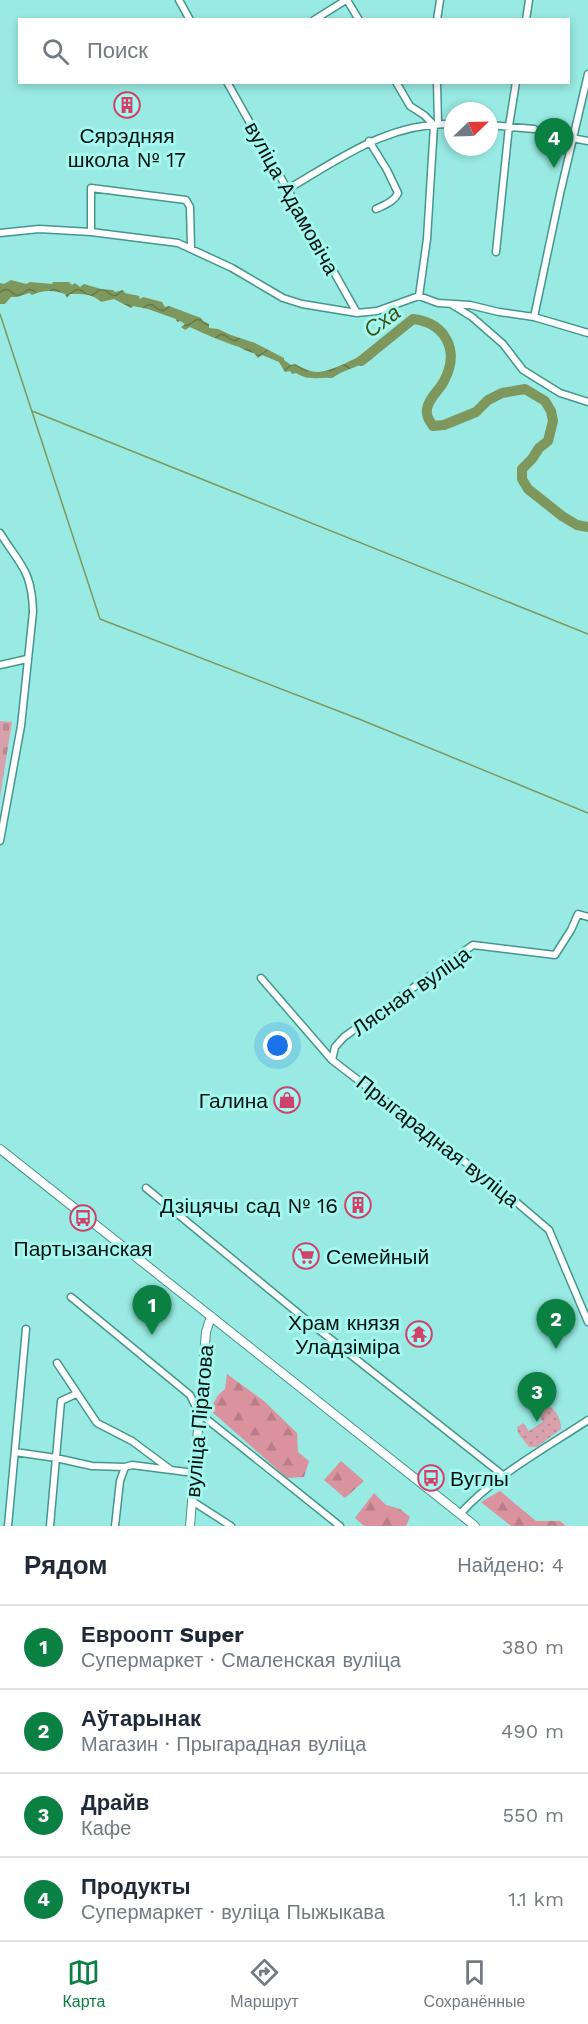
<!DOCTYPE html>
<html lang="ru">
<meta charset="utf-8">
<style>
:root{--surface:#fff;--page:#f2f2f3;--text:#1f2937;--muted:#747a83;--line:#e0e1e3;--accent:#0b8043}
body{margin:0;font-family:"Work Sans",sans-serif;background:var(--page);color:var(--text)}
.compass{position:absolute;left:444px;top:102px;width:54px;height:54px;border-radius:50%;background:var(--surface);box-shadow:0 3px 9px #0003;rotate:67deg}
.you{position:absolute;left:278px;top:1046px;width:21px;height:21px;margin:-15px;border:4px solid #fff;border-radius:50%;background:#1a73e8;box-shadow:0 0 0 9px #1a73e833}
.badge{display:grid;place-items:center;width:39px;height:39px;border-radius:50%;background:var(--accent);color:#fff;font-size:20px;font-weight:700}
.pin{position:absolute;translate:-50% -50px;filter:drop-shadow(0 2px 3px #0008)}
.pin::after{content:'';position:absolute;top:32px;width:21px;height:18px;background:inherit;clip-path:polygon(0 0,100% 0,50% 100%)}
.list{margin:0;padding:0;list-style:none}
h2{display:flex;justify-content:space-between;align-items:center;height:78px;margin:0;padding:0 24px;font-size:26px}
h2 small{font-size:20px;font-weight:400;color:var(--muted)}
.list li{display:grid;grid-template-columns:39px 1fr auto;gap:18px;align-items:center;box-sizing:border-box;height:84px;padding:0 24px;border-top:2px solid var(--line)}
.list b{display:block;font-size:22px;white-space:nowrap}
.list p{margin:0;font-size:20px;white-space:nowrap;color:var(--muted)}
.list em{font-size:20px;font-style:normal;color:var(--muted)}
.icon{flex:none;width:33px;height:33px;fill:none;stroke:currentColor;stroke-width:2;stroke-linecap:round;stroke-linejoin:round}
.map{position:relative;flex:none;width:588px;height:1526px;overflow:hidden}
.search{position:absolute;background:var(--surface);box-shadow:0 3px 9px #0003;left:18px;right:18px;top:18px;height:66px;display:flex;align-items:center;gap:15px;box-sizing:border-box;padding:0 21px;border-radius:0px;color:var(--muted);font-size:22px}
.sheet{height:414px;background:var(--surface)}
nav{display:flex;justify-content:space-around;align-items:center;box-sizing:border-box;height:84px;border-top:2px solid var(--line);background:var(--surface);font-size:16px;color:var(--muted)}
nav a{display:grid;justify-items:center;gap:3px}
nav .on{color:var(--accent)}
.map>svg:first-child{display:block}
.grass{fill:url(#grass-dots)}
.forest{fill:url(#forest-firs)}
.cemetery{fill:url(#cemetery-stones)}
.water{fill:url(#water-waves)}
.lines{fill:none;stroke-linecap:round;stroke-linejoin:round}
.stream{stroke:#7e975c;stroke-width:1.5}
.river{stroke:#7e975c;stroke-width:10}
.minor-casing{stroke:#43978f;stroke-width:9}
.major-casing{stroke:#43978f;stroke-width:10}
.minor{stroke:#fff;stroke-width:6}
.major{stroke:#fff;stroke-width:8}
.labels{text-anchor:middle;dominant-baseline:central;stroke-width:6;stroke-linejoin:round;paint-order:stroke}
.poi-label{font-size:21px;fill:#001311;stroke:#a5f8ef;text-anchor:end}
.street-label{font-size:21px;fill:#001311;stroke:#a5f8ef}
.water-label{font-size:22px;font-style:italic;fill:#3c5312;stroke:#a5f8ef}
</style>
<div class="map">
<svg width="588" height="1526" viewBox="0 0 588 1526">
<defs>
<pattern id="grass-dots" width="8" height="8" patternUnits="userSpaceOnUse" patternTransform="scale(1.5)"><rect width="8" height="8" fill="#d9a1ab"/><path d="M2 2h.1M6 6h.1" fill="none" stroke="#b88a92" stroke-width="1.8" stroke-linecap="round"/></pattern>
<pattern id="forest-firs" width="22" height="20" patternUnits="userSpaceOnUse" patternTransform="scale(1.5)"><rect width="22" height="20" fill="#da929f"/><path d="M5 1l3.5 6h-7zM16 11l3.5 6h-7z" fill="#b97d88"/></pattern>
<pattern id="cemetery-stones" width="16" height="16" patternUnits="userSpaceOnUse" patternTransform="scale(1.5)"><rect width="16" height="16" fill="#d9a1ab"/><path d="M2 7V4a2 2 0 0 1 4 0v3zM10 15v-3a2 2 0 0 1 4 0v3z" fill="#b88a92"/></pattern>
<pattern id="water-waves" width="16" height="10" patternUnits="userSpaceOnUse" patternTransform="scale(1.5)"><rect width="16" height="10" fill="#7e975c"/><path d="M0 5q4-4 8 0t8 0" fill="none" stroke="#657a4b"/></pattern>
</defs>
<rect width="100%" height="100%" fill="#98eae2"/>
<!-- grass -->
<path class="grass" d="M 547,1405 C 556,1409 561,1419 561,1429 L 537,1447 L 529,1447 L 518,1433 L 517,1427 L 523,1423 L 529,1431 L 543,1422 L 537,1412 Z"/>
<!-- forest -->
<path class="forest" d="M 227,1374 L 264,1401 L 297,1433 L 298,1452 L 309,1461 L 304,1477 L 287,1478 L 210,1410 L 218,1395 L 225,1389 Z
M 341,1461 L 364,1481 L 345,1498 L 324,1480 Z
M 500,1491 L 536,1521 L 560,1521 L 566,1526 L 511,1526 L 481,1502 Z
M 374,1493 L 386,1505 L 400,1509 L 410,1517 L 406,1526 L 364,1526 L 355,1518 Z"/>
<!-- cemetery -->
<path class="cemetery" d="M 0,721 L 12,722 L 0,797 Z"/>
<!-- water -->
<path class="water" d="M 11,280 L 26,284 L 30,282 L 52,284 L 53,282 L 69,282 L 72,285 L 75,283 L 80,287 L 84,284 L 101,289 L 113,290 L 115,292 L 123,290 L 125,293 L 139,296 L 140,299 L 143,297 L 162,302 L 165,307 L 169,306 L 201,318 L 203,321 L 209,324 L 209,328 L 218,329 L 231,335 L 255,343 L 284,358 L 284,360 L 291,365 L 295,364 C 303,368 309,372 318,372 C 330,372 360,357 369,350 L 374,354 L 372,359 C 357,368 347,368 332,378 C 319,377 308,381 296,373 L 292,374 L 290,371 L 285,372 L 279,362 L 262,355 L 258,358 L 254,353 C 246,352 242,347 233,345 C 219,340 204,334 190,327 L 185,330 L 181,327 L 185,324 L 180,321 L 177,322 L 176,319 L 148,309 L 133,306 L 131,308 L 114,299 L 101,302 C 92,293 81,294 70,294 L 67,298 L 65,294 C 54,290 42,290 32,295 L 29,293 L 17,297 L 11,297 L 5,304 L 0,304 L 0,283 L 4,284 Z"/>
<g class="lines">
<!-- stream -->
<path class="stream" d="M 0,314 L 100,619 L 359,719 L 588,813
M 32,411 L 588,634"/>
<!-- river -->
<path class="river" d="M 361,361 L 413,319 C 446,323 460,351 444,381 C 439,391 429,397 427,409 C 426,416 429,420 433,426 L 444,425 L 476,412 L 488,400 L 502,393 L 525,389 L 545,401 L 551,411 L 553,421 L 548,441 L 539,448 L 532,459 L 522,469 L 522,479 L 528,489 L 562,516 L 577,525 L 588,527"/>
<!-- minor casing -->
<g class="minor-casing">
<path id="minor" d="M 179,0 L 190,20
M 347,0 L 359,20
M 314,20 L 346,0
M 437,20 L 440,0
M 526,20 L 529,0
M 227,82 L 357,313
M 396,82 L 410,106 L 424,115 L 434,125 L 427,239 L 419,296
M 437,82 L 438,124
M 489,125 L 534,129
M 572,138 L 588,141
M 369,141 L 387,170 L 398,193 C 394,202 384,205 376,209
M 288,189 C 341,158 389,122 453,124
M 91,232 L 91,188 L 186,200 L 190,207 L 191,248
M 0,233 L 39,229 L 91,232 L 178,243 L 232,268 L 283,298 L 302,304 L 357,313 L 377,311 L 419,296
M 496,252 L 509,126 L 516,82
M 419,296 L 438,303 L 470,305 L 499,312 L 534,317 L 588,333
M 451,304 L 472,317 L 503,344 L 523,370 L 560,393 L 588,402
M 534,317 L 560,194 L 588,74
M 0,533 C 20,565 32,570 33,612 L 21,726 L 0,841
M 0,665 L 27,659
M 261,978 L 332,1060 L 508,1195 L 549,1230 L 588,1322
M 332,1060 L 335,1047 L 344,1037 L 473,945 L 555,955 L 571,930 L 578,914 L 588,917
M 146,1188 L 304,1318 L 504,1476
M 71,1297 L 190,1395 L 199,1413 L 340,1526
M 57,1363 L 97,1423 L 132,1441 L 171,1470 L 194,1473
M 15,1452 L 56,1458 L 92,1466 L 125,1467 L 132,1465 L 171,1470
M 192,1501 L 231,1526
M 460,1514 C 494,1476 546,1448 588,1420
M 8,1526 L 26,1329
M 50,1526 L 61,1401 L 76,1394
M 115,1526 L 120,1481 L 125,1467"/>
</g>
<!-- major casing -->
<g class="major-casing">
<path id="major" d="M 0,1149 L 475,1526
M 190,1526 L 206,1332 L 211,1316"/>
</g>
<!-- minor -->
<use href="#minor" class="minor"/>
<!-- major -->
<use href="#major" class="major"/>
</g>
<!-- icons -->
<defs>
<g id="building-ring" transform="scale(1.35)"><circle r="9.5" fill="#a5f8ef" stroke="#d0426a" stroke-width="1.5"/><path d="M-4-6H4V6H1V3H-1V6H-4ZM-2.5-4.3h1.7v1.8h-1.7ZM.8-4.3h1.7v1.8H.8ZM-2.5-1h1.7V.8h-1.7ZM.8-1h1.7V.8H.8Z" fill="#d0426a"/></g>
<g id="shop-ring" transform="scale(1.35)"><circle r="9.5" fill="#a5f8ef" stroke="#d0426a" stroke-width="1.5"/><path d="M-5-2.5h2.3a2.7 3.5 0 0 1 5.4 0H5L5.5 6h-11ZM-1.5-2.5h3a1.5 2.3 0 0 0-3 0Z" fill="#d0426a"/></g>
<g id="bus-ring" transform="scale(1.35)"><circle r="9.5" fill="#a5f8ef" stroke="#d0426a" stroke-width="1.5"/><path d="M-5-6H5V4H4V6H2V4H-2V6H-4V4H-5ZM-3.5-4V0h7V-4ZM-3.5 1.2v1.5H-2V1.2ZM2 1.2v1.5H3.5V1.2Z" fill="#d0426a"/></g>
<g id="supermarket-ring" transform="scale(1.35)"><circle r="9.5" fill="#a5f8ef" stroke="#d0426a" stroke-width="1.5"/><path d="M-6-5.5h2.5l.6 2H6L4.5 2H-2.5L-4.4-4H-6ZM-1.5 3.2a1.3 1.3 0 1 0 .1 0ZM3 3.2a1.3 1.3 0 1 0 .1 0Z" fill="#d0426a"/></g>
<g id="temple-ring" transform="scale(1.35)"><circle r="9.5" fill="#a5f8ef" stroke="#d0426a" stroke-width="1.5"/><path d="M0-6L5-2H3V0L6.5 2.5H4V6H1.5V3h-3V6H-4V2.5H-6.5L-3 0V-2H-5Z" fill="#d0426a"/></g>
</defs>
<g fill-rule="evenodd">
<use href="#building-ring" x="127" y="105"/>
<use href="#shop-ring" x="287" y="1100"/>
<use href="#building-ring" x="358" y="1205"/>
<use href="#bus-ring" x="83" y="1218"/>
<use href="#supermarket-ring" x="306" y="1256"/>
<use href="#temple-ring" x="419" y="1334"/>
<use href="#bus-ring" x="431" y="1478"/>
</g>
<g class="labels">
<!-- poi labels -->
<g class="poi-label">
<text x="127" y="135" text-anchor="middle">Сярэдняя<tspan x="127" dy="24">школа № 17</tspan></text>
<text x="268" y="1100">Галина</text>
<text x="338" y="1205">Дзіцячы сад № 16</text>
<text x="83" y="1248" text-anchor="middle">Партызанская</text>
<text x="326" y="1256" text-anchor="start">Семейный</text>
<text x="400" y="1322">Храм князя<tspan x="400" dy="24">Уладзіміра</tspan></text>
<text x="450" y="1478" text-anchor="start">Вуглы</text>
</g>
<!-- street labels -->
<g class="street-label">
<text transform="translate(292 198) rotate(61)">вуліца Адамовіча</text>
<text transform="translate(411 991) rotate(-35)">Лясная вуліца</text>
<text transform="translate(438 1141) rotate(38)">Прыгарадная вуліца</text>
<text transform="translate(199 1421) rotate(-85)">вуліца Пірагова</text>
</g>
<!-- water labels -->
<g class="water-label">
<text transform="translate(382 321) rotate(-36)">Сха</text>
</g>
</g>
</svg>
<svg class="compass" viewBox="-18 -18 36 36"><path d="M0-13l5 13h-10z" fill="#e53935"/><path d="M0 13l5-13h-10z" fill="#747a83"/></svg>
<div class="you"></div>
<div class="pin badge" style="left:152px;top:1335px">1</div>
<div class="pin badge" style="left:556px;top:1349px">2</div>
<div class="pin badge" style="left:537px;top:1422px">3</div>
<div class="pin badge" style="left:554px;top:168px">4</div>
<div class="search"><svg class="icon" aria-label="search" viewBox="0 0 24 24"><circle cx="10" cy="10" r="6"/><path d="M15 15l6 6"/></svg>Поиск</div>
</div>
<section class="sheet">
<h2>Рядом<small>Найдено: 4</small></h2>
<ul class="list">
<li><span class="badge">1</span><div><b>Евроопт Super</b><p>Супермаркет · Смаленская вуліца</p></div><em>380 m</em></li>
<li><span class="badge">2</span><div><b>Аўтарынак</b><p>Магазин · Прыгарадная вуліца</p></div><em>490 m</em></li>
<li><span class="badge">3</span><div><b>Драйв</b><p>Кафе</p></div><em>550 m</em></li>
<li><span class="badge">4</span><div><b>Продукты</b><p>Супермаркет · вуліца Пыжыкава</p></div><em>1.1 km</em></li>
</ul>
</section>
<nav>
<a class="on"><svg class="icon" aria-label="map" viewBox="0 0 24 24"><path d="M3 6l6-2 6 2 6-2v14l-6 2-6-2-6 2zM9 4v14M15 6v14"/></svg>Карта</a>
<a><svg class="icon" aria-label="directions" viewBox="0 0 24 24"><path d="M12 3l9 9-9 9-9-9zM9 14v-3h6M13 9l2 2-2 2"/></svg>Маршрут</a>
<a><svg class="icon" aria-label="saved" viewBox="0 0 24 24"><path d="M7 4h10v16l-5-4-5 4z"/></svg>Сохранённые</a>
</nav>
